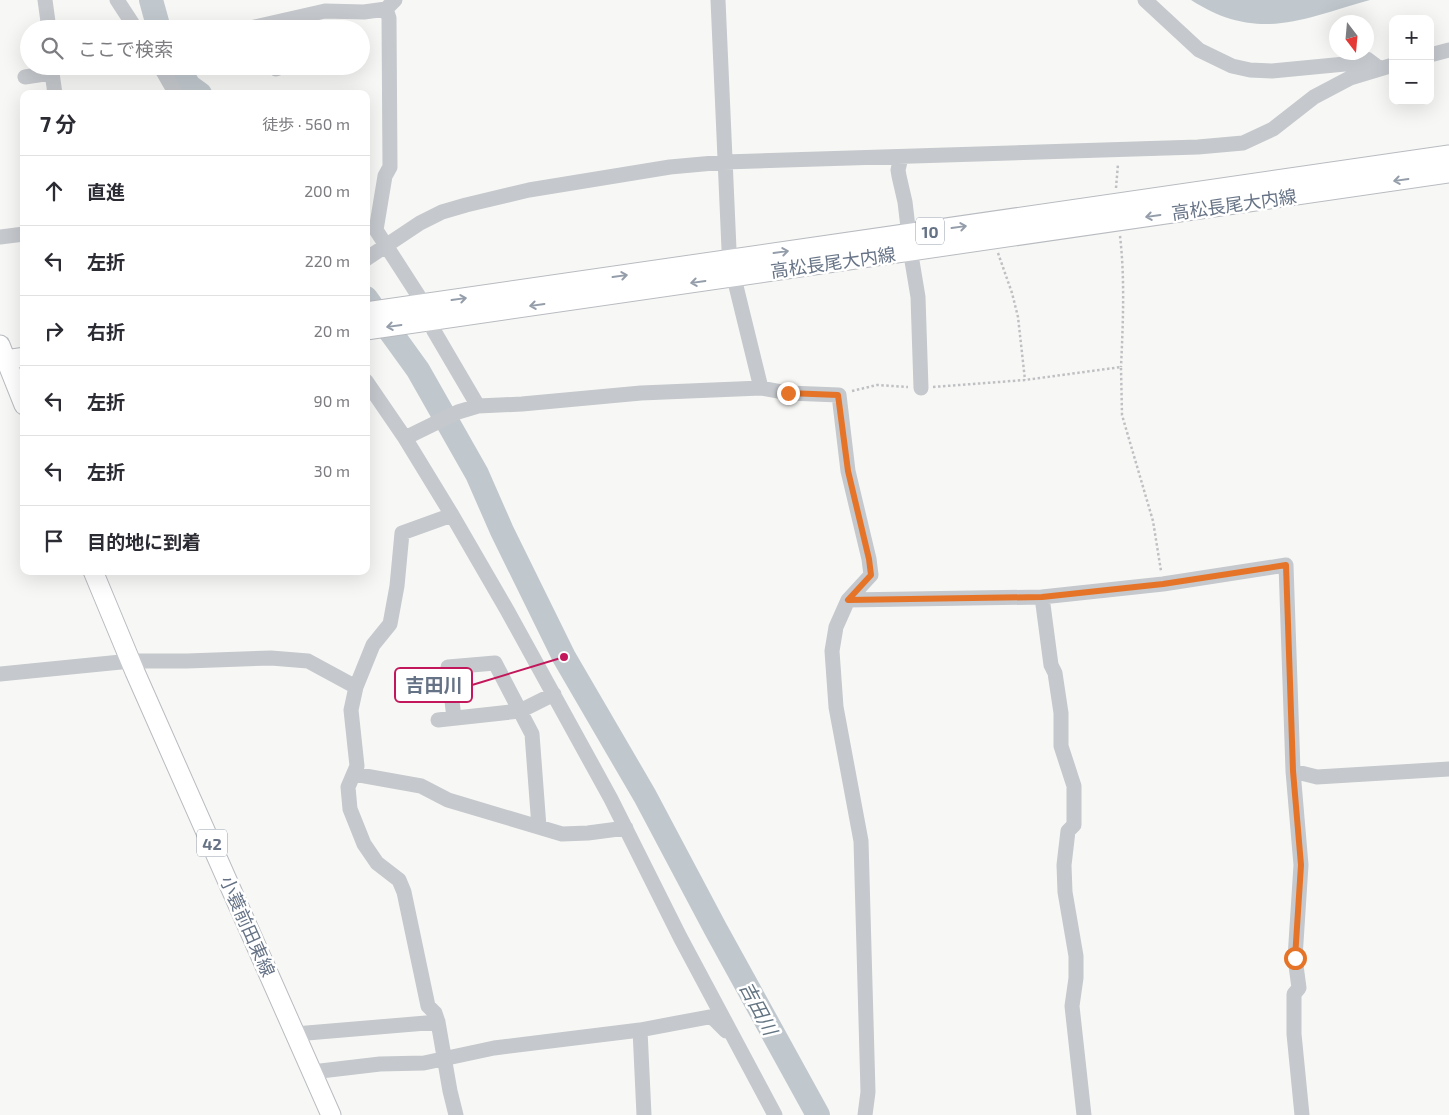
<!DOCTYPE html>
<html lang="ja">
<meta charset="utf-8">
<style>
:root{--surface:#fff;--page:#f2f2f3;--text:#2b2b33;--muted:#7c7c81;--line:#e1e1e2}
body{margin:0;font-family:"Exo 2","Noto Sans JP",sans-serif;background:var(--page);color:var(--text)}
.controls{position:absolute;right:15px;top:15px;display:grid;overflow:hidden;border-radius:10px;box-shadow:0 5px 20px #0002}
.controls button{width:45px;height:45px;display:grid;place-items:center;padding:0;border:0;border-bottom:1px solid var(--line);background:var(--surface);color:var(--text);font:25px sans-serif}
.compass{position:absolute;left:1329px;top:15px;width:45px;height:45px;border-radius:50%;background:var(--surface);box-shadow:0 5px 20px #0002;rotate:164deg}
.stop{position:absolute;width:15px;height:15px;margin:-11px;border:4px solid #e57428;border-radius:50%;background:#fff}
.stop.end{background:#e57428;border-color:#fff;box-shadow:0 1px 5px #0008}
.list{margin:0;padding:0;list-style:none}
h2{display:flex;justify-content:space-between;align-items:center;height:65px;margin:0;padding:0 20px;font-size:21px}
h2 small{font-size:16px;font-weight:400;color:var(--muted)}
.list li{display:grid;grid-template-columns:32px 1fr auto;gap:15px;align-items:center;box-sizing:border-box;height:70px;padding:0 20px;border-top:1px solid var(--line)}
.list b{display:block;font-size:19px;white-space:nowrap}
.list em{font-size:16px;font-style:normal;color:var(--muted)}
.icon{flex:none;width:28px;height:28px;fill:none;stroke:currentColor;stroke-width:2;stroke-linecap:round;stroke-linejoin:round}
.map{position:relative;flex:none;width:1449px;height:1115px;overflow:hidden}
.search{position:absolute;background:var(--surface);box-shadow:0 5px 20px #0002;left:20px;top:20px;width:350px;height:55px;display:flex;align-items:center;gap:12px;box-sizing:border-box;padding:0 18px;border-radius:28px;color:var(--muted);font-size:19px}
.panel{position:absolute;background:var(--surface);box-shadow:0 5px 20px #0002;left:20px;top:90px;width:350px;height:485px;border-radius:10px}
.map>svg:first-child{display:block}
.water{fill:#c0c8ce}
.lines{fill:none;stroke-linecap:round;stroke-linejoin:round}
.river{stroke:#c0c8ce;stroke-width:24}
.major-casing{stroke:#b8bbc0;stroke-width:21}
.path{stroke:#bfc0c3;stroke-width:2.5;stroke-dasharray:2.5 2.5;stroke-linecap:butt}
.minor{stroke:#c5c8cc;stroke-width:15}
.major{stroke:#fff;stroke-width:19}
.oneway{stroke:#949daa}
.route{stroke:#e57428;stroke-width:6}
.labels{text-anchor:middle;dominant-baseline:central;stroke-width:5;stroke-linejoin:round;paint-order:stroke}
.shield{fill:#fff;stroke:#949daa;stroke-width:1}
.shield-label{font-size:16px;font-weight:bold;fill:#667386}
.street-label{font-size:18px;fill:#667386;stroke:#fff}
.water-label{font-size:19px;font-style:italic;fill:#637482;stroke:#fff}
.leader{fill:none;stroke:#c2185b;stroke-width:2}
.callout-dot{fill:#c2185b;stroke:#fff;stroke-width:2}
.callout{fill:#fff;stroke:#c2185b;stroke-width:2}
.callout-label{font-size:19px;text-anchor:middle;font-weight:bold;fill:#667386}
</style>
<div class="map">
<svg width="1449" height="1115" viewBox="0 0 1449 1115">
<rect width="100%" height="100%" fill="#f7f8f5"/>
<!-- water -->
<path class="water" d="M 1191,0 L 1370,0 C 1302,19 1258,43 1191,0 Z"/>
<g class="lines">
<!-- river -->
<path class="river" d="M 151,0 L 159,29
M 177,66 L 189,86 L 200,94
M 366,298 L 418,370 L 477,474 L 502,531 L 564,657 L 645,796 L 715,928 L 818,1115"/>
<!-- major casing -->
<g class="major-casing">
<path id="major" d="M 366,312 L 1449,155
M 366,330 L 1449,173
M 0,345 L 24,405
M 0,361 L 24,357
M 93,571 L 135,672 L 331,1115"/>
</g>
<!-- path -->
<path class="path" d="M 1116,188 L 1118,164
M 1120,236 C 1125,279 1123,323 1121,367
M 998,253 L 1012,293 L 1018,317 L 1025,380
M 933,387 L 1025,380 L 1121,367 L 1122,415 L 1153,521 L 1161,571
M 852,391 L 877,385 L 908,387"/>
<!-- minor -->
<path class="minor" d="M 45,0 L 49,29
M 117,0 L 136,29
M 718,0 L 729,249 L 736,286 L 761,388
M 1145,0 L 1199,50 L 1232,66 L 1250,70 L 1272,71 L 1345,64 L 1367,59 L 1379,68
M 386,9 L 389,18 L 390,167 L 385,176 L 376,230 L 418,295 L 434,331 L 478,406
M 246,29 L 325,11 L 364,12 L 386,9 L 395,0
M 1430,55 L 1449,50
M 51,66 L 55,94
M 160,66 L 176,94
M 276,69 L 285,66
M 25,77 L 51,73
M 901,157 L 898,170 L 899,176 L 905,202 L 912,261 L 918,297 L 921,388
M 0,237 L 24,234
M 366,259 L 420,223 L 442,212 L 466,205 L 529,190 L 670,167 L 725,162 L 1198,147 L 1243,143 L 1273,129 L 1314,97 L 1350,78 L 1393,65
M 366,381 L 405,438 L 452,515 L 507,610 L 611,799 L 680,937 L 775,1115
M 405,438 L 458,412 L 478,406 L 522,404 L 641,393 L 761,388 L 788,393 L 839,395 L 848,471 L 869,559 L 871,575 L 848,600 L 836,627 L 832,651 L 836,707 L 861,841 L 868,1092 L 865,1115
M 452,515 L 402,533 L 397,586 L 390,624 L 373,645 L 356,687 L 351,710 L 357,766 L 348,787 L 350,809 L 364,844 L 377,863 L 399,880 L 404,892 L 428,1006 L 435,1013 L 438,1022 L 450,1091 L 456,1115
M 1042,597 L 1051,665 L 1055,673 L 1061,713 L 1061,746 L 1074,786 L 1074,825 L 1068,831 L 1064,865 L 1065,892 L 1076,956 L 1076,978 L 1072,1006 L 1084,1115
M 848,600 L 1042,597 L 1163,584 L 1286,565 L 1293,771 L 1301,865 L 1295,958 L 1299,988 L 1294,994 L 1294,1034 L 1302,1115
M 0,674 L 131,661 L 187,661 L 271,658 L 308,661 L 356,687
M 454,718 L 448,667 L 495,663 L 532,734 L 539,827
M 438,720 L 520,711 L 554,694
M 1293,771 L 1317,777 L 1449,769
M 354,774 L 421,786 L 448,800 L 562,834 L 588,833 L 626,828
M 640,1030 L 644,1115
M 295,1034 L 438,1022
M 312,1072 L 380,1064 L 424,1063 L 494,1048 L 640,1030 L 709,1017 L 714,1019 L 726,1031"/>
<!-- major -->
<use href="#major" class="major"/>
</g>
<!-- one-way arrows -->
<defs><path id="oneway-shaft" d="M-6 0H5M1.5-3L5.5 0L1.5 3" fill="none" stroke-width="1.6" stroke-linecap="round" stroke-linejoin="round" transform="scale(1.25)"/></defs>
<g class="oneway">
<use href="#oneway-shaft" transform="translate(1401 180) rotate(172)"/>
<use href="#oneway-shaft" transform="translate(1153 216) rotate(172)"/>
<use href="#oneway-shaft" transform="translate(959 227) rotate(-8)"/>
<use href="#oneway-shaft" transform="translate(781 252) rotate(-8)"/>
<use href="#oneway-shaft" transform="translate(620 276) rotate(-8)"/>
<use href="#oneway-shaft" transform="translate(698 282) rotate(172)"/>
<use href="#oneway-shaft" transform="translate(459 299) rotate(-8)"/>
<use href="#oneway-shaft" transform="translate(537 305) rotate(172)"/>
<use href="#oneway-shaft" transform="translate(394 326) rotate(172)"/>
</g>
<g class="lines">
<!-- route -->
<path class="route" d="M 788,393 L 838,395 L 848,471 L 869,559 L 871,575 L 848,600 L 1042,597 L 1163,584 L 1286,565 L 1293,771 L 1301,865 L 1295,958"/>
</g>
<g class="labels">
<!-- shield labels -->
<g class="shield">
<rect x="916" y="217.5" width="28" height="27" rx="4"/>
<rect x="197" y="829.5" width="30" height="27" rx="4"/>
</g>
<g class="shield-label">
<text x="930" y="231">10</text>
<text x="212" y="843">42</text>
</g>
<!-- street labels -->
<g class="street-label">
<text transform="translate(1234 204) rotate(-8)">高松長尾大内線</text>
<text transform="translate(833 262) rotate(-8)">高松長尾大内線</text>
<text transform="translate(248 926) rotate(66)">小蓑前田東線</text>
</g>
<!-- water labels -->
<g class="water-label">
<text transform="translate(759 1008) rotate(62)">吉田川</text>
</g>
</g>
<!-- callouts -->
<path class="leader" d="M564 657L472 685"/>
<circle class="callout-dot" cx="564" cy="657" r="5"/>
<rect class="callout" x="395" y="668" width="77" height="34" rx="5"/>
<g class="callout-label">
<text x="434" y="692">吉田川</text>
</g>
</svg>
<div class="controls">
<button>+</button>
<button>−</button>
</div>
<svg class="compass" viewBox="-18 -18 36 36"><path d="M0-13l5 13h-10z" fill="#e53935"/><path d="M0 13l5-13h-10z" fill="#7c7c81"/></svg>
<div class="stop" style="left:1295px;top:958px"></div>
<div class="stop end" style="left:788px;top:393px"></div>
<div class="search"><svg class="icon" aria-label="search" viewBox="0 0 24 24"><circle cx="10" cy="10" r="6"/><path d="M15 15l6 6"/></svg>ここで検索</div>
<section class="panel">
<h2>7 分<small>徒歩 · 560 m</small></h2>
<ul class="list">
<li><svg class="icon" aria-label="ahead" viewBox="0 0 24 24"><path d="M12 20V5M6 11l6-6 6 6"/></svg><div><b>直進</b></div><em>200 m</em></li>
<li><svg class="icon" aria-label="left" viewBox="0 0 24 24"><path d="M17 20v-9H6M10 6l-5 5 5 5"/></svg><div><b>左折</b></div><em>220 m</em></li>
<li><svg class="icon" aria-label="right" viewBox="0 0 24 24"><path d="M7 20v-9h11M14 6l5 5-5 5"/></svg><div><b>右折</b></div><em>20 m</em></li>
<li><svg class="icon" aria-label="left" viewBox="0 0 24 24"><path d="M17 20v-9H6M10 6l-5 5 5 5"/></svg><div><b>左折</b></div><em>90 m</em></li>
<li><svg class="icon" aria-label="left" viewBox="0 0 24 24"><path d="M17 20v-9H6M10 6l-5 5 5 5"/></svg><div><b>左折</b></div><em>30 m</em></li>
<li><svg class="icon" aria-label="arrive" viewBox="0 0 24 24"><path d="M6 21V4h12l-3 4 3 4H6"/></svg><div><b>目的地に到着</b></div></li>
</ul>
</section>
</div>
